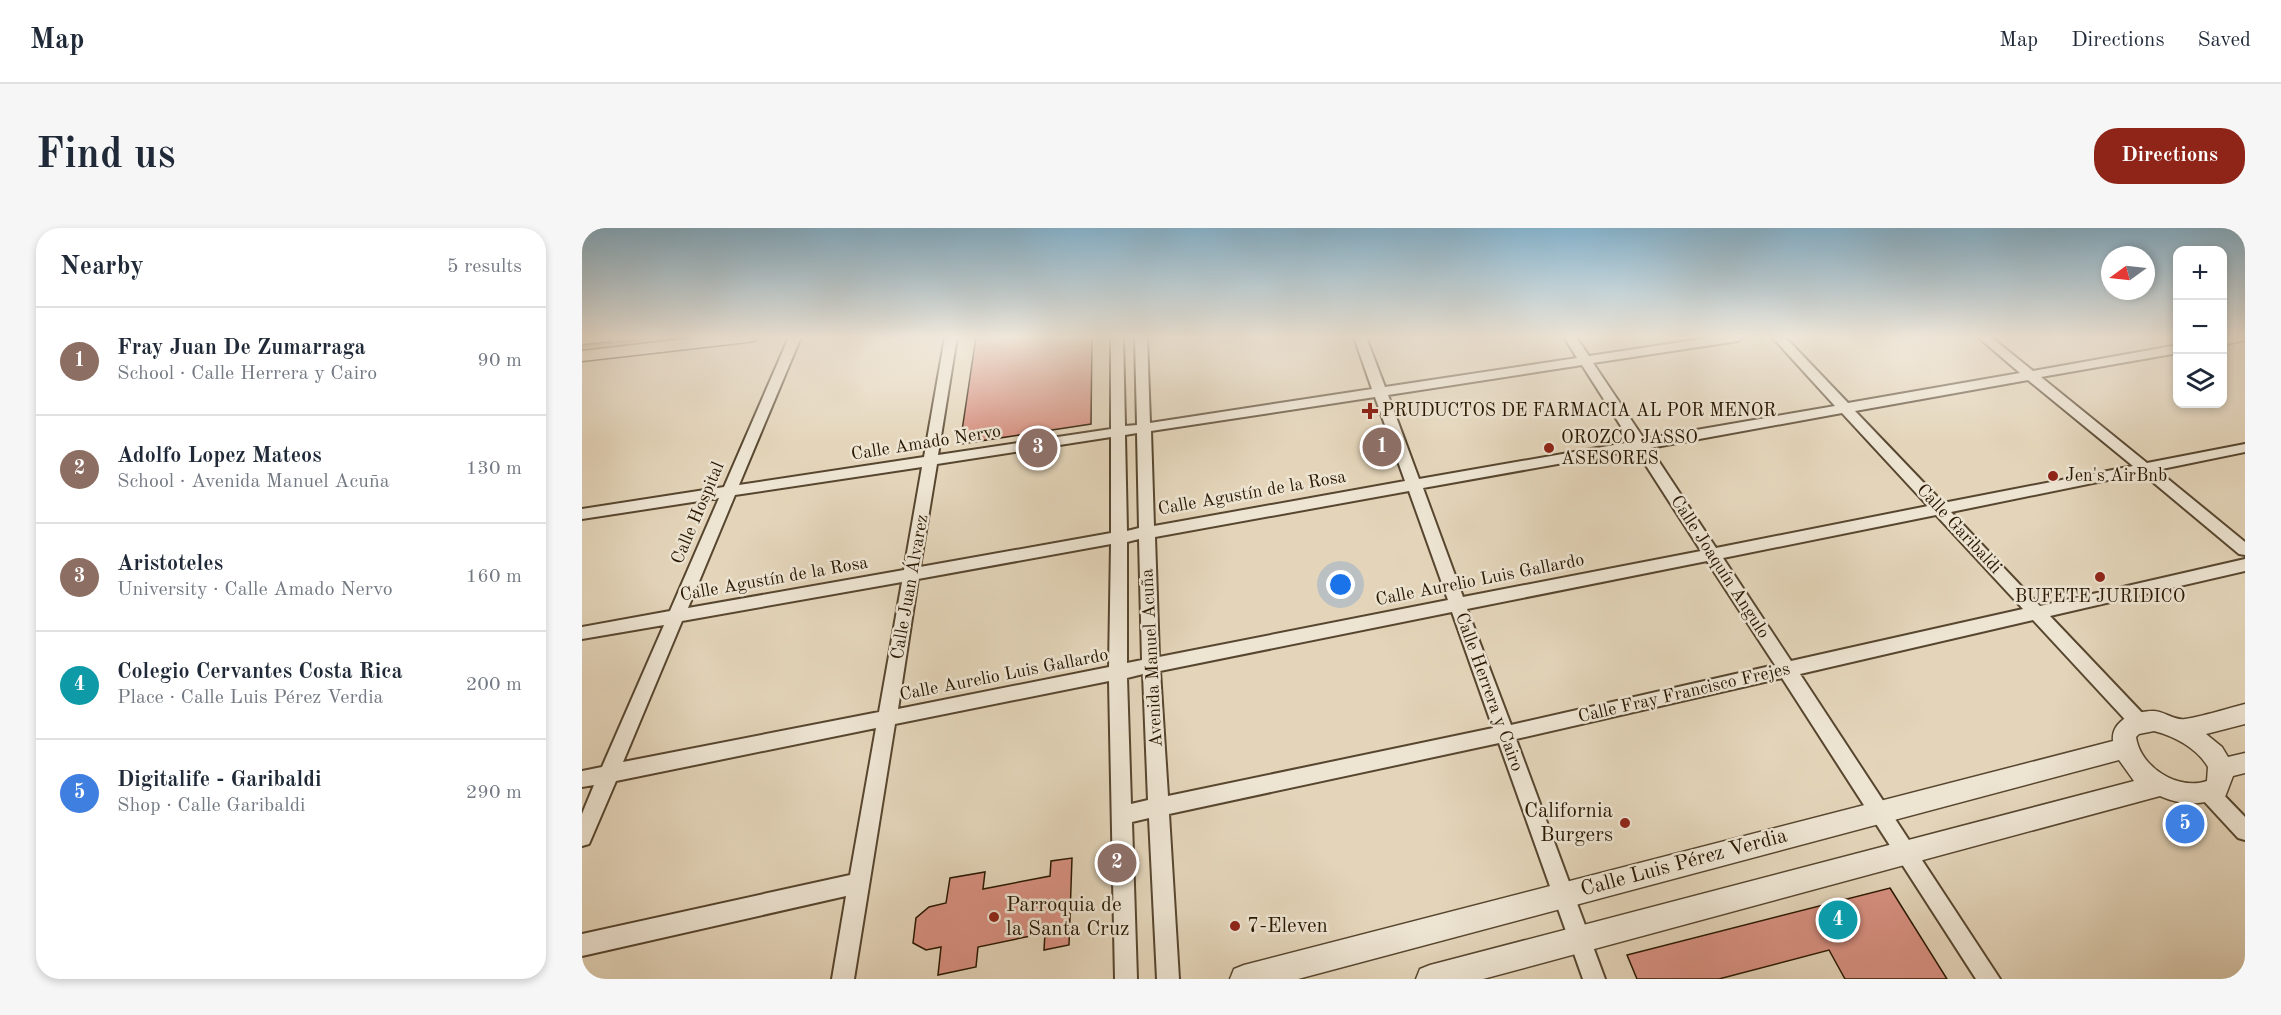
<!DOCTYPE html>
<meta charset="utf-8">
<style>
:root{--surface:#fff;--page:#f6f6f7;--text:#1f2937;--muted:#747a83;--line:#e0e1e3;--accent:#8f2418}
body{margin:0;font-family:"Old Standard TT",serif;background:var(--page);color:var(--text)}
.controls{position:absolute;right:18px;top:18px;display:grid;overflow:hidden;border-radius:12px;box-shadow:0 3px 9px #0003}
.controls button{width:54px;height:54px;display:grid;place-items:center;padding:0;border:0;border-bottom:2px solid var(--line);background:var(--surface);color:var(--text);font:30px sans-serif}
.compass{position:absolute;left:1519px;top:18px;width:54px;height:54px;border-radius:50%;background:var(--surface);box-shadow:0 3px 9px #0003;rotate:255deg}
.you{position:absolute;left:759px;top:357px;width:21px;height:21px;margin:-15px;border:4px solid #fff;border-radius:50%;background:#1a73e8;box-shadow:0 0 0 9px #1a73e833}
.badge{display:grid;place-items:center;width:39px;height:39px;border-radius:50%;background:var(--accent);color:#fff;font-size:20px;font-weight:700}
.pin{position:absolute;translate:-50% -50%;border:3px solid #fff;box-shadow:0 2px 6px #0006}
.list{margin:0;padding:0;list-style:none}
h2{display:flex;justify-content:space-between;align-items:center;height:78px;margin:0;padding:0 24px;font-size:26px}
h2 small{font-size:20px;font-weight:400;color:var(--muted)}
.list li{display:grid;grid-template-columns:39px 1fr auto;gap:18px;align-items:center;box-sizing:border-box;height:108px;padding:0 24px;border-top:2px solid var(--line)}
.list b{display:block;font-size:22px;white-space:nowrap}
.list p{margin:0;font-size:20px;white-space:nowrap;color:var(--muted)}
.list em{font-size:20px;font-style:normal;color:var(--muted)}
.icon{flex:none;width:33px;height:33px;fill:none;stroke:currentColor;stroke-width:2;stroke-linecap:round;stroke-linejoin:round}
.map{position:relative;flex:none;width:1663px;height:751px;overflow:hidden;border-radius:24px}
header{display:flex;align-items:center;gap:36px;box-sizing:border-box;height:84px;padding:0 30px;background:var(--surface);border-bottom:2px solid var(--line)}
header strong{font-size:28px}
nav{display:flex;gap:33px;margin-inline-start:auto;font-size:21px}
.intro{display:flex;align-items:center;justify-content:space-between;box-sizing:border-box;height:144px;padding:0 36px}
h1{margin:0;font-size:42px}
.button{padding:15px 27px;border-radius:24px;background:var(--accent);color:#fff;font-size:21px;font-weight:700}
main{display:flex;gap:36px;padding:0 36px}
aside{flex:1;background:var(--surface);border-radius:24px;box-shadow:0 3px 9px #0003}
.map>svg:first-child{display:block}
.green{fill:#bbbb8b;stroke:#726946;stroke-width:1.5}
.building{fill:#d89081;stroke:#281701;stroke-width:1.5}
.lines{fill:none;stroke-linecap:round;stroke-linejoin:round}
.minor-casing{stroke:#57462f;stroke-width:4}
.tertiary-casing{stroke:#57462f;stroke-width:3}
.secondary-casing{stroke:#281701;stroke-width:3}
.minor{fill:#ede4d2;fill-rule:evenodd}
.tertiary{fill:#ede4d2;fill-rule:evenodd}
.secondary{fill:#ede4d2;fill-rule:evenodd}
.poi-dot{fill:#8f2418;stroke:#ede4d2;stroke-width:2}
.labels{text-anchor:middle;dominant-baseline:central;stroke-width:5;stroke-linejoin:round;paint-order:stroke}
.poi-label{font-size:18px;fill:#281701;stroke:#ede4d2;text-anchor:start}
.street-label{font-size:18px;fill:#281701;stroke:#ede4d2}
.near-poi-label{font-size:21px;fill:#281701;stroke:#ede4d2;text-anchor:start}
.near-street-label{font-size:21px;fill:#281701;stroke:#ede4d2}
</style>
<header>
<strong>Map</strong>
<nav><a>Map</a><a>Directions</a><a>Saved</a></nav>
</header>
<div class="intro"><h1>Find us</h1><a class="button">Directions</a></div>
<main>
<aside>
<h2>Nearby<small>5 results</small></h2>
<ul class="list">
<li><span class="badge" style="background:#8d6e63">1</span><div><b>Fray Juan De Zumarraga</b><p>School · Calle Herrera y Cairo</p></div><em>90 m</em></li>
<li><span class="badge" style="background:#8d6e63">2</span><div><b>Adolfo Lopez Mateos</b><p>School · Avenida Manuel Acuña</p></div><em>130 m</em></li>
<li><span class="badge" style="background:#8d6e63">3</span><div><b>Aristoteles</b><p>University · Calle Amado Nervo</p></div><em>160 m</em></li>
<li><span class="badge" style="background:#0f9aa8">4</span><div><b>Colegio Cervantes Costa Rica</b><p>Place · Calle Luis Pérez Verdia</p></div><em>200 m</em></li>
<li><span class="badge" style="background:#3f7fe0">5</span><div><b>Digitalife - Garibaldi</b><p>Shop · Calle Garibaldi</p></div><em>290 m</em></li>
</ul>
</aside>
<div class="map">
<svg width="1663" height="751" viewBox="0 0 1663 751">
<rect width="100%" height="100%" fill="#e4d5ba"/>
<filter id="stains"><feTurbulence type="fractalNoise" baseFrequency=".00333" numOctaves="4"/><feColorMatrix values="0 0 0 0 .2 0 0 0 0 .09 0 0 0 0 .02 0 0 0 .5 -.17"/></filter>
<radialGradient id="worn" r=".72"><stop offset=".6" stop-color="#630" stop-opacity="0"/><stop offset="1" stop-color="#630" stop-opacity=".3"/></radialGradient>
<!-- green -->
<path class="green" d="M 83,109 L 137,109 L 0,125 L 0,118 Z"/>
<!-- building -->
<path class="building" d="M 394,109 L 510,109 L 509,196 L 378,216 Z
M 490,630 L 487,717 L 462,722 L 463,705 L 396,719 L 394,739 L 356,747 L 359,719 L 344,722 L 331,715 L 334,690 L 347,679 L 364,675 L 368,650 L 403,644 L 401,661 L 468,648 L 469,633 Z
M 1308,660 L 1365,751 L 1263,751 L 1247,722 L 1137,751 L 1055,751 L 1045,727 Z"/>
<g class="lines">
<!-- minor casing -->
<g class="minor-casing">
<path id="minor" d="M 207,109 L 219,109 L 157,257 L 342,229 L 363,109 L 375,109 L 356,227 L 529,201 L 529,109 L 541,109 L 543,198 L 555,197 L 553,109 L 565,109 L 568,195 L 790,161 L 772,109 L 784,109 L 803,159 L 995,130 L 982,109 L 994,109 L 1007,128 L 1133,109 L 1162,109 L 1156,113 L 1011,135 L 1062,211 L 1253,178 L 1190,109 L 1203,109 L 1266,175 L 1438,145 L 1396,109 L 1409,109 L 1451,143 L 1596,117 L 1596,125 L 1459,149 L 1565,235 L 1663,216 L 1663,224 L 1575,242 L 1663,314 L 1663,327 L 1657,326 L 1560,245 L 1369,284 L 1458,378 L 1663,331 L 1663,343 L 1468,388 L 1564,489 L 1566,494 L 1564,499 L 1557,502 L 1550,499 L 1451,392 L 1218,446 L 1418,751 L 1394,751 L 1200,450 L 934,511 L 1023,751 L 1001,751 L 917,515 L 587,586 L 597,751 L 575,751 L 567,590 L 550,594 L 555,751 L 533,751 L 527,453 L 313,496 L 272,751 L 250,751 L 264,668 L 0,728 L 0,706 L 268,647 L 294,500 L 34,553 L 7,616 L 0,618 L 0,586 L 12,557 L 0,559 L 0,543 L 20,539 L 82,397 L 0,411 L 0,399 L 88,383 L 137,270 L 0,291 L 0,281 L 142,259 ZM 1000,137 L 1049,214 L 837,251 L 806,167 ZM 1446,152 L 1551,238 L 1361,275 L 1273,183 ZM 793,169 L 823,253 L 572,298 L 569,203 ZM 1260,185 L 1346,278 L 1134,320 L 1068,220 ZM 555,205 L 557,300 L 545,303 L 543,207 ZM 529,209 L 529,305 L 338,339 L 355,236 ZM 1054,222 L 1119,323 L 881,369 L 841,260 ZM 340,239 L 322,342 L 106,380 L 153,267 ZM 827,263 L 866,372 L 577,429 L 573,309 ZM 1354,287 L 1441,381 L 1209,433 L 1141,330 ZM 557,311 L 560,432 L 545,435 L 545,314 ZM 529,316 L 527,439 L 316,481 L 336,351 ZM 1125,333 L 1193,437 L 929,497 L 885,381 ZM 320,354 L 297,484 L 41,534 L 100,393 ZM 870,384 L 911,500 L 586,568 L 578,443 ZM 561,446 L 566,572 L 549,576 L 545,450 Z
M 1640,109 L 1663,109 L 1663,112 L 1640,117 Z
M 1627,556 L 1634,559 L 1663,589 L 1663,612 L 1656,610 L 1620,571 L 1617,565 L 1620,559 Z"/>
</g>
<!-- tertiary casing -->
<g class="tertiary-casing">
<path id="tertiary" d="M 1663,476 L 1663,496 L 1624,506 L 1640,519 L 1646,529 L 1663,525 L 1663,545 L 1651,548 L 1643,569 C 1619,577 1601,578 1578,568 L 901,751 L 834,751 L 838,741 L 848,737 L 1552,553 L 1537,532 L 716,751 L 648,751 L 652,741 L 662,737 L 1531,513 C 1529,492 1553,483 1571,483 C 1582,483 1593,493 1603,491 C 1623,488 1643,481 1663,476 ZM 1572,503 C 1592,508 1615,520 1626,539 L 1625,553 C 1596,563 1558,539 1554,509 L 1557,506 Z"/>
</g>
<!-- secondary casing -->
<g class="secondary-casing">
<path id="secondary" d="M 0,109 L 30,109 L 27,113 L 0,116 Z
M 120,109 L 175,109 L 172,113 L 166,114 L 0,133 L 0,123 Z"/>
</g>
<!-- minor -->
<use href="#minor" class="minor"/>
<!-- tertiary -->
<use href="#tertiary" class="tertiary"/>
<!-- secondary -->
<use href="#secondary" class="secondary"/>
</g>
<!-- sky -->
<linearGradient id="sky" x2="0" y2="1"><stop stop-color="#87b6d2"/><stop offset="0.51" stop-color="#f3ece0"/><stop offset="1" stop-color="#f3ece0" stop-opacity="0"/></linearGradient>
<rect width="1663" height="214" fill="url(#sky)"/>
<!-- markers -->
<g class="poi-dot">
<path d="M785 174h6v6h6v6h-6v6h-6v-6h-6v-6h6z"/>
<circle cx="967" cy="220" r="6"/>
<circle cx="1471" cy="248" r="6"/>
<circle cx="1518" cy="349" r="6"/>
<circle cx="1043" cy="595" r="6"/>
<circle cx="412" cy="689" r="6"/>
<circle cx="653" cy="698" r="6"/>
</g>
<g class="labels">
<!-- poi labels -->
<g class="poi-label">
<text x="800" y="183">PRUDUCTOS DE FARMACIA AL POR MENOR</text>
<text x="979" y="210">OROZCO JASSO<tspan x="979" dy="21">ASESORES</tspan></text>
<text x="1483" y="248">Jen's AirBnb</text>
<text x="1518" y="369" text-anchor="middle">BUFETE JURIDICO</text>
</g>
<!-- street labels -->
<g class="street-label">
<text transform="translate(344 215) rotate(-9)">Calle Amado Nervo</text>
<text transform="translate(670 265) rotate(-10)">Calle Agustín de la Rosa</text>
<text transform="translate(116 285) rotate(-67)">Calle Hospital</text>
<text transform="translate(1377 301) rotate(47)">Calle Garibaldi</text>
<text transform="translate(1138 339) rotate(57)">Calle Joaquín Angulo</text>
<text transform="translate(192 351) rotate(-10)">Calle Agustín de la Rosa</text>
<text transform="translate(898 352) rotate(-11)">Calle Aurelio Luis Gallardo</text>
<text transform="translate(328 359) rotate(-80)">Calle Juan Álvarez</text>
<text transform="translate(570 430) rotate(-93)">Avenida Manuel Acuña</text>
<text transform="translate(422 447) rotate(-11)">Calle Aurelio Luis Gallardo</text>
<text transform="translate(907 464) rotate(70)">Calle Herrera y Cairo</text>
<text transform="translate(1102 465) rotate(-13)">Calle Fray Francisco Frejes</text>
</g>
<!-- near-poi labels -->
<g class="near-poi-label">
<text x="1031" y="583" text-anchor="end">California<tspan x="1031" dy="24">Burgers</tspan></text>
<text x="424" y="677">Parroquia de<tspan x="424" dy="24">la Santa Cruz</tspan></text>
<text x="665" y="698">7-Eleven</text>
</g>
<!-- near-street labels -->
<g class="near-street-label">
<text transform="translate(1102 635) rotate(-15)">Calle Luis Pérez Verdia</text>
</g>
</g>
<rect width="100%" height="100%" filter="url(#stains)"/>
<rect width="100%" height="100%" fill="url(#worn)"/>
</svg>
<div class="controls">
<button>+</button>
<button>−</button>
<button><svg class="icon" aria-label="layers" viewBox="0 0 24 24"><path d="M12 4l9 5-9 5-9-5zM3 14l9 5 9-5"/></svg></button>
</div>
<svg class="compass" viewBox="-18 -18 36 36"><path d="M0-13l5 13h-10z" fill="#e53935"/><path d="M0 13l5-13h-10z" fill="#747a83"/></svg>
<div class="you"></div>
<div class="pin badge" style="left:800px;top:219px;background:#8d6e63">1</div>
<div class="pin badge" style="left:535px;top:635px;background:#8d6e63">2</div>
<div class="pin badge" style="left:456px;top:220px;background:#8d6e63">3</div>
<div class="pin badge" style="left:1256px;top:692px;background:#0f9aa8">4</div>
<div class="pin badge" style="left:1603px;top:596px;background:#3f7fe0">5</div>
</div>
</main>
